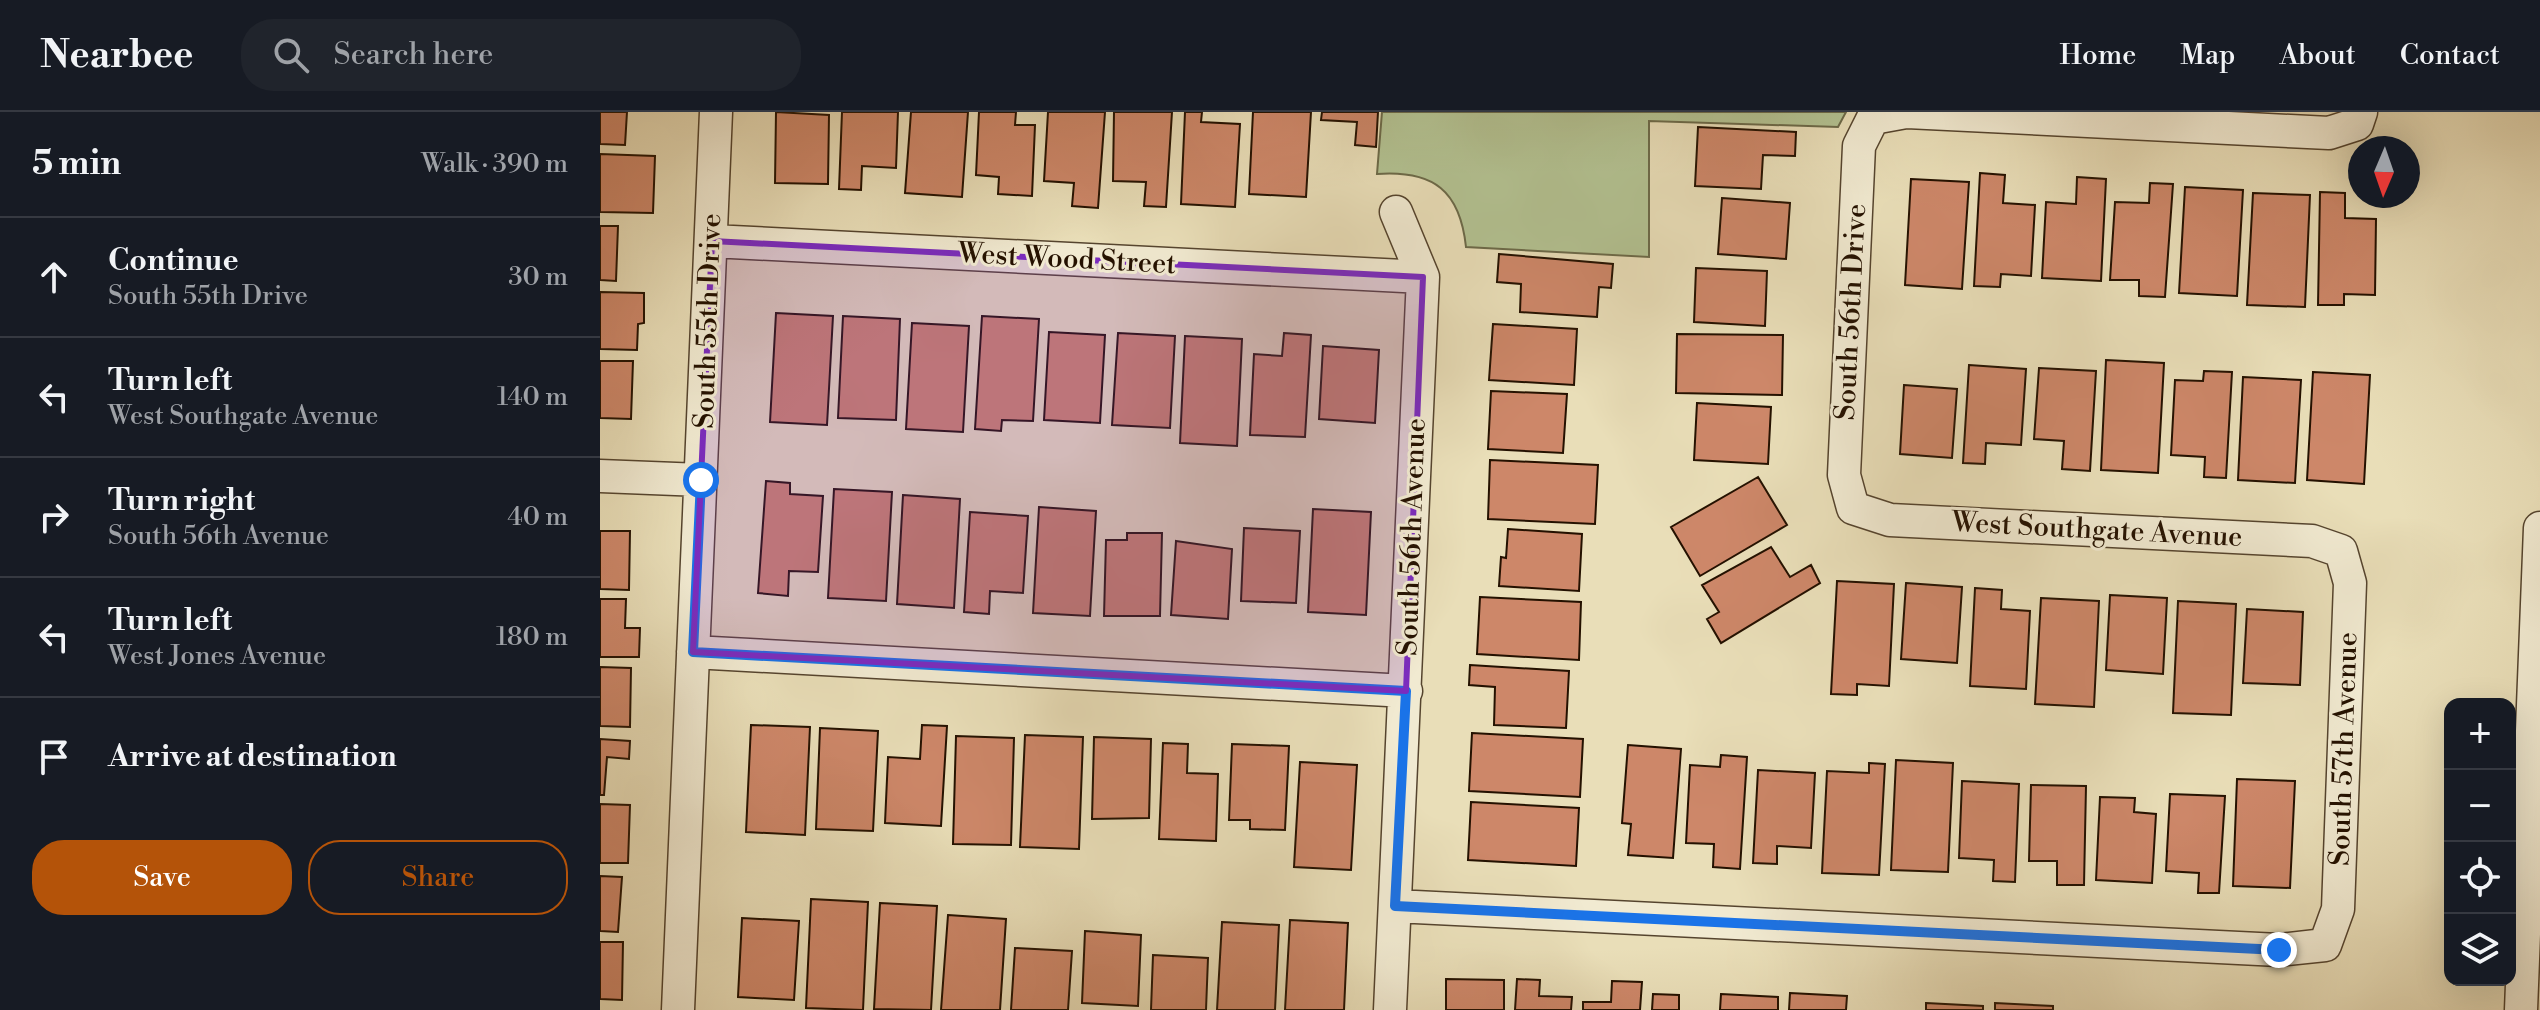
<!DOCTYPE html>
<meta charset="utf-8">
<style>
:root{--surface:#171b24;--page:#20242c;--text:#f1f3f6;--muted:#9ea1a6;--line:#363941;--accent:#b45309}
body{margin:0;font-family:"Libre Bodoni",serif;background:var(--page);color:var(--text)}
.controls{position:absolute;right:24px;bottom:24px;display:grid;overflow:hidden;border-radius:16px;box-shadow:0 8px 32px #0002}
.controls button{width:72px;height:72px;display:grid;place-items:center;padding:0;border:0;border-bottom:2px solid var(--line);background:var(--surface);color:var(--text);font:40px sans-serif}
.compass{position:absolute;left:1748px;top:24px;width:72px;height:72px;border-radius:50%;background:var(--surface);box-shadow:0 8px 32px #0002;rotate:182deg}
.stop{position:absolute;width:24px;height:24px;margin:-18px;border:6px solid #1a73e8;border-radius:50%;background:#fff}
.stop.end{background:#1a73e8;border-color:#fff;box-shadow:0 2px 8px #0008}
.list{margin:0;padding:0;list-style:none}
h2{display:flex;justify-content:space-between;align-items:center;height:104px;margin:0;padding:0 32px;font-size:34px}
h2 small{font-size:26px;font-weight:400;color:var(--muted)}
.list li{display:grid;grid-template-columns:52px 1fr auto;gap:24px;align-items:center;box-sizing:border-box;height:120px;padding:0 32px;border-top:2px solid var(--line)}
.list b{display:block;font-size:30px;white-space:nowrap}
.list p{margin:0;font-size:26px;white-space:nowrap;color:var(--muted)}
.list em{font-size:26px;font-style:normal;color:var(--muted)}
.actions{display:flex;gap:16px;padding:24px 32px}
.actions a{flex:1;padding:18px 0;border:2px solid var(--accent);border-radius:32px;text-align:center;font-size:28px;color:var(--accent)}
.actions .main{background:var(--accent);color:#fff}
.icon{flex:none;width:44px;height:44px;fill:none;stroke:currentColor;stroke-width:2;stroke-linecap:round;stroke-linejoin:round}
.map{position:relative;flex:none;width:1940px;height:898px;overflow:hidden}
header{display:flex;align-items:center;gap:48px;box-sizing:border-box;height:112px;padding:0 40px;background:var(--surface);border-bottom:2px solid var(--line)}
header strong{font-size:38px}
nav{display:flex;gap:44px;margin-inline-start:auto;font-size:28px}
.search{width:560px;height:72px;background:var(--page);display:flex;align-items:center;gap:20px;box-sizing:border-box;padding:0 28px;border-radius:32px;color:var(--muted);font-size:30px}
main{display:flex}
aside{flex:1;background:var(--surface)}
.map>svg:first-child{display:block}
.green{fill:#b3c292;stroke:#6c6a49;stroke-width:2}
.building{fill:#cd8769;stroke:#241100;stroke-width:2}
.lines{fill:none;stroke-linecap:round;stroke-linejoin:round}
.minor-casing{stroke:#55442e;stroke-width:35}
.minor{stroke:#f1ead1;stroke-width:32}
.route{stroke:#1a73e8;stroke-width:10}
.marked{fill:#7b2cbf;fill-opacity:0.2;stroke:#7b2cbf;stroke-width:6;stroke-linejoin:round}
.labels{text-anchor:middle;dominant-baseline:central;stroke-width:6;stroke-linejoin:round;paint-order:stroke}
.street-label{font-size:28px;fill:#241100;stroke:#f1ead1}
</style>
<header>
<strong>Nearbee</strong>
<div class="search"><svg class="icon" aria-label="search" viewBox="0 0 24 24"><circle cx="10" cy="10" r="6"/><path d="M15 15l6 6"/></svg>Search here</div>
<nav><a>Home</a><a>Map</a><a>About</a><a>Contact</a></nav>
</header>
<main>
<aside>
<h2>5 min<small>Walk · 390 m</small></h2>
<ul class="list">
<li><svg class="icon" aria-label="ahead" viewBox="0 0 24 24"><path d="M12 20V5M6 11l6-6 6 6"/></svg><div><b>Continue</b><p>South 55th Drive</p></div><em>30 m</em></li>
<li><svg class="icon" aria-label="left" viewBox="0 0 24 24"><path d="M17 20v-9H6M10 6l-5 5 5 5"/></svg><div><b>Turn left</b><p>West Southgate Avenue</p></div><em>140 m</em></li>
<li><svg class="icon" aria-label="right" viewBox="0 0 24 24"><path d="M7 20v-9h11M14 6l5 5-5 5"/></svg><div><b>Turn right</b><p>South 56th Avenue</p></div><em>40 m</em></li>
<li><svg class="icon" aria-label="left" viewBox="0 0 24 24"><path d="M17 20v-9H6M10 6l-5 5 5 5"/></svg><div><b>Turn left</b><p>West Jones Avenue</p></div><em>180 m</em></li>
<li><svg class="icon" aria-label="arrive" viewBox="0 0 24 24"><path d="M6 21V4h12l-3 4 3 4H6"/></svg><div><b>Arrive at destination</b></div></li>
</ul>
<div class="actions"><a class="main">Save</a><a>Share</a></div>
</aside>
<div class="map">
<svg width="1940" height="898" viewBox="0 0 1940 898">
<rect width="100%" height="100%" fill="#e9deb8"/>
<filter id="stains"><feTurbulence type="fractalNoise" baseFrequency=".0025" numOctaves="4"/><feColorMatrix values="0 0 0 0 .2 0 0 0 0 .09 0 0 0 0 .02 0 0 0 .5 -.17"/></filter>
<radialGradient id="worn" r=".72"><stop offset=".6" stop-color="#630" stop-opacity="0"/><stop offset="1" stop-color="#630" stop-opacity=".3"/></radialGradient>
<!-- green -->
<path class="green" d="M 782,0 L 1246,0 L 1238,15 L 1049,9 L 1049,145 L 866,135 C 860,79 834,58 777,62 Z"/>
<!-- building -->
<path class="building" d="M 0,0 L 27,0 L 25,33 L 0,32 Z
M 176,0 L 229,3 L 228,72 L 175,71 Z
M 242,0 L 298,0 L 296,56 L 262,54 L 261,78 L 239,77 Z
M 311,0 L 368,0 L 362,85 L 305,81 Z
M 379,0 L 416,0 L 415,13 L 435,13 L 432,84 L 398,82 L 399,65 L 376,63 Z
M 448,0 L 505,0 L 498,96 L 472,94 L 474,71 L 444,69 Z
M 514,0 L 572,0 L 566,95 L 544,94 L 546,70 L 513,69 Z
M 585,0 L 602,0 L 601,10 L 640,12 L 635,95 L 581,92 Z
M 653,0 L 711,0 L 706,85 L 649,82 Z
M 722,0 L 778,0 L 776,35 L 755,33 L 757,10 L 721,8 Z
M 1098,15 L 1196,20 L 1195,44 L 1163,43 L 1161,77 L 1095,74 Z
M 0,42 L 55,44 L 53,101 L 0,100 Z
M 1380,61 L 1405,63 L 1403,91 L 1435,93 L 1431,164 L 1401,162 L 1400,175 L 1374,174 Z
M 1477,65 L 1506,67 L 1501,169 L 1442,166 L 1446,90 L 1476,92 Z
M 1311,67 L 1369,70 L 1362,177 L 1305,173 Z
M 1550,71 L 1573,72 L 1565,185 L 1539,184 L 1539,168 L 1510,168 L 1515,90 L 1549,91 Z
M 1585,75 L 1643,78 L 1637,184 L 1579,181 Z
M 1720,80 L 1745,81 L 1745,106 L 1776,107 L 1775,183 L 1744,182 L 1744,193 L 1718,193 Z
M 1653,81 L 1710,83 L 1705,195 L 1647,193 Z
M 1122,86 L 1190,91 L 1186,147 L 1118,142 Z
M 0,114 L 18,114 L 16,169 L 0,168 Z
M 899,142 L 1013,152 L 1011,176 L 999,175 L 997,205 L 920,200 L 921,172 L 897,170 Z
M 1096,156 L 1167,159 L 1165,214 L 1094,210 Z
M 0,180 L 44,181 L 44,211 L 38,212 L 37,238 L 0,237 Z
M 176,201 L 233,204 L 227,313 L 170,310 Z
M 243,204 L 300,207 L 296,308 L 238,306 Z
M 382,204 L 439,207 L 433,309 L 402,308 L 401,319 L 375,317 Z
M 312,211 L 369,214 L 363,320 L 306,317 Z
M 893,212 L 977,217 L 974,273 L 889,268 Z
M 449,220 L 505,223 L 500,311 L 444,308 Z
M 518,221 L 575,224 L 570,316 L 512,313 Z
M 684,221 L 711,223 L 705,325 L 650,323 L 654,242 L 682,244 Z
M 1077,222 L 1183,223 L 1182,283 L 1076,281 Z
M 585,224 L 642,227 L 637,334 L 580,331 Z
M 723,234 L 779,238 L 775,311 L 719,307 Z
M 1506,248 L 1564,251 L 1558,361 L 1501,358 Z
M 0,249 L 33,249 L 31,307 L 0,306 Z
M 1369,253 L 1426,257 L 1421,333 L 1386,331 L 1385,352 L 1363,351 Z
M 1439,256 L 1496,259 L 1490,359 L 1462,357 L 1464,329 L 1434,327 Z
M 1604,259 L 1632,260 L 1626,366 L 1604,365 L 1605,345 L 1571,343 L 1575,268 L 1603,269 Z
M 1713,260 L 1770,263 L 1764,372 L 1707,368 Z
M 1643,265 L 1701,268 L 1695,371 L 1638,368 Z
M 1304,273 L 1357,277 L 1352,346 L 1300,342 Z
M 891,279 L 967,282 L 963,341 L 888,337 Z
M 1097,291 L 1171,295 L 1168,352 L 1094,348 Z
M 890,348 L 998,353 L 995,412 L 888,407 Z
M 1158,365 L 1187,413 L 1100,464 L 1071,415 Z
M 166,369 L 190,371 L 190,382 L 223,384 L 218,460 L 189,459 L 188,484 L 158,481 Z
M 234,377 L 292,380 L 286,489 L 228,486 Z
M 303,383 L 360,387 L 354,496 L 297,492 Z
M 439,395 L 496,399 L 490,504 L 433,501 Z
M 713,397 L 771,400 L 766,503 L 708,500 Z
M 370,400 L 428,404 L 423,481 L 390,479 L 389,502 L 364,500 Z
M 644,416 L 700,419 L 696,491 L 641,489 Z
M 908,417 L 982,422 L 979,479 L 899,474 L 901,445 L 906,446 Z
M 0,419 L 30,419 L 29,478 L 0,477 Z
M 527,421 L 562,421 L 560,504 L 504,504 L 506,428 L 527,428 Z
M 576,429 L 632,437 L 628,507 L 571,503 Z
M 1171,435 L 1190,465 L 1211,453 L 1220,471 L 1121,531 L 1107,507 L 1119,500 L 1102,473 Z
M 1237,469 L 1294,472 L 1289,574 L 1257,572 L 1257,583 L 1231,582 Z
M 1306,471 L 1362,475 L 1357,551 L 1301,547 Z
M 1375,476 L 1402,478 L 1401,497 L 1430,499 L 1426,577 L 1370,574 Z
M 1510,483 L 1567,486 L 1563,562 L 1506,558 Z
M 880,485 L 981,490 L 979,548 L 877,542 Z
M 1441,486 L 1499,489 L 1494,595 L 1435,592 Z
M 0,487 L 26,487 L 25,516 L 40,516 L 39,545 L 0,545 Z
M 1578,489 L 1636,492 L 1631,603 L 1573,601 Z
M 1647,497 L 1703,500 L 1700,573 L 1643,571 Z
M 870,553 L 969,559 L 966,616 L 894,613 L 895,575 L 869,573 Z
M 0,555 L 31,556 L 30,615 L 0,614 Z
M 151,613 L 210,615 L 205,723 L 146,720 Z
M 322,613 L 347,614 L 341,714 L 285,711 L 288,645 L 320,647 Z
M 220,616 L 278,619 L 273,719 L 216,717 Z
M 872,621 L 983,627 L 980,685 L 869,679 Z
M 425,623 L 483,625 L 479,737 L 420,735 Z
M 356,624 L 414,626 L 411,733 L 353,732 Z
M 494,625 L 551,627 L 549,706 L 492,707 Z
M 0,627 L 30,629 L 29,647 L 7,645 L 4,683 L 0,683 Z
M 563,631 L 588,632 L 587,661 L 618,662 L 616,729 L 559,727 Z
M 632,632 L 689,634 L 685,718 L 650,717 L 650,708 L 629,708 Z
M 1028,633 L 1081,637 L 1073,746 L 1028,743 L 1031,712 L 1022,711 Z
M 1121,643 L 1147,645 L 1140,757 L 1113,755 L 1114,732 L 1086,731 L 1090,653 L 1120,655 Z
M 1296,648 L 1353,651 L 1348,760 L 1291,758 Z
M 700,650 L 757,653 L 751,758 L 694,755 Z
M 1269,651 L 1285,652 L 1279,763 L 1222,761 L 1227,659 L 1269,661 Z
M 1158,658 L 1215,661 L 1211,736 L 1177,734 L 1177,752 L 1153,751 Z
M 1637,667 L 1695,669 L 1690,776 L 1633,774 Z
M 1362,669 L 1419,672 L 1415,770 L 1393,769 L 1394,748 L 1359,746 Z
M 1431,673 L 1486,674 L 1484,773 L 1457,773 L 1457,749 L 1429,749 Z
M 1570,682 L 1625,684 L 1619,781 L 1598,781 L 1599,761 L 1566,759 Z
M 1500,685 L 1535,686 L 1534,700 L 1556,702 L 1552,771 L 1496,768 Z
M 871,690 L 979,696 L 976,754 L 868,748 Z
M 0,692 L 30,693 L 28,751 L 0,751 Z
M 0,764 L 22,765 L 18,820 L 0,819 Z
M 211,787 L 268,790 L 263,898 L 206,896 Z
M 280,791 L 337,794 L 331,898 L 274,897 Z
M 348,803 L 406,807 L 400,898 L 341,898 Z
M 142,806 L 199,809 L 194,888 L 138,885 Z
M 690,808 L 748,811 L 744,898 L 685,898 Z
M 622,810 L 679,813 L 675,898 L 617,898 Z
M 485,819 L 541,823 L 538,894 L 482,891 Z
M 0,830 L 23,830 L 22,888 L 0,887 Z
M 415,836 L 472,839 L 468,898 L 411,898 Z
M 553,843 L 608,846 L 606,898 L 551,898 Z
M 846,867 L 904,868 L 904,898 L 846,898 Z
M 917,867 L 940,868 L 939,884 L 972,885 L 971,898 L 915,898 Z
M 1012,869 L 1042,870 L 1040,898 L 983,898 L 983,890 L 1011,890 Z
M 1190,881 L 1247,884 L 1246,898 L 1189,898 Z
M 1053,882 L 1079,883 L 1079,898 L 1052,898 Z
M 1121,882 L 1178,885 L 1178,898 L 1120,898 Z
M 1326,891 L 1383,894 L 1383,898 L 1326,898 Z
M 1395,891 L 1453,894 L 1453,898 L 1395,898 Z"/>
<g class="lines">
<!-- minor casing -->
<g class="minor-casing">
<path id="minor" d="M 1307,0 L 1729,21 L 1757,12 L 1761,0
M 112,129 L 823,165
M 0,364 L 101,368
M 93,540 L 806,579
M 795,794 L 1679,838 L 1725,833 L 1738,797 L 1750,471 L 1741,439 L 1712,429 L 1290,408 L 1253,396 L 1244,363 L 1259,34 L 1273,6 L 1306,0
M 78,898 L 116,0
M 790,898 L 823,165 L 796,100
M 1921,898 L 1940,416"/>
</g>
<!-- minor -->
<use href="#minor" class="minor"/>
</g>
<g class="lines">
<!-- route -->
<path class="route" d="M 101,368 L 93,540 L 806,579 L 795,794 L 1679,838"/>
</g>
<!-- marked area -->
<path class="marked" d="M 112,129 L 823,165 L 806,579 L 93,540 Z"/>
<g class="labels">
<!-- street labels -->
<g class="street-label">
<text transform="translate(467 147) rotate(3)">West Wood Street</text>
<text transform="translate(1251 200) rotate(-87)">South 56th Drive</text>
<text transform="translate(108 209) rotate(-88)">South 55th Drive</text>
<text transform="translate(1497 418) rotate(3)">West Southgate Avenue</text>
<text transform="translate(812 425) rotate(-88)">South 56th Avenue</text>
<text transform="translate(1744 637) rotate(-88)">South 57th Avenue</text>
</g>
</g>
<rect width="100%" height="100%" filter="url(#stains)"/>
<rect width="100%" height="100%" fill="url(#worn)"/>
</svg>
<div class="controls">
<button>+</button>
<button>−</button>
<button><svg class="icon" aria-label="locate" viewBox="0 0 24 24"><circle cx="12" cy="12" r="6"/><path d="M12 2v4M12 18v4M2 12h4M18 12h4"/></svg></button>
<button><svg class="icon" aria-label="layers" viewBox="0 0 24 24"><path d="M12 4l9 5-9 5-9-5zM3 14l9 5 9-5"/></svg></button>
</div>
<svg class="compass" viewBox="-18 -18 36 36"><path d="M0-13l5 13h-10z" fill="#e53935"/><path d="M0 13l5-13h-10z" fill="#9ea1a6"/></svg>
<div class="stop" style="left:101px;top:368px"></div>
<div class="stop end" style="left:1679px;top:838px"></div>
</div>
</main>
